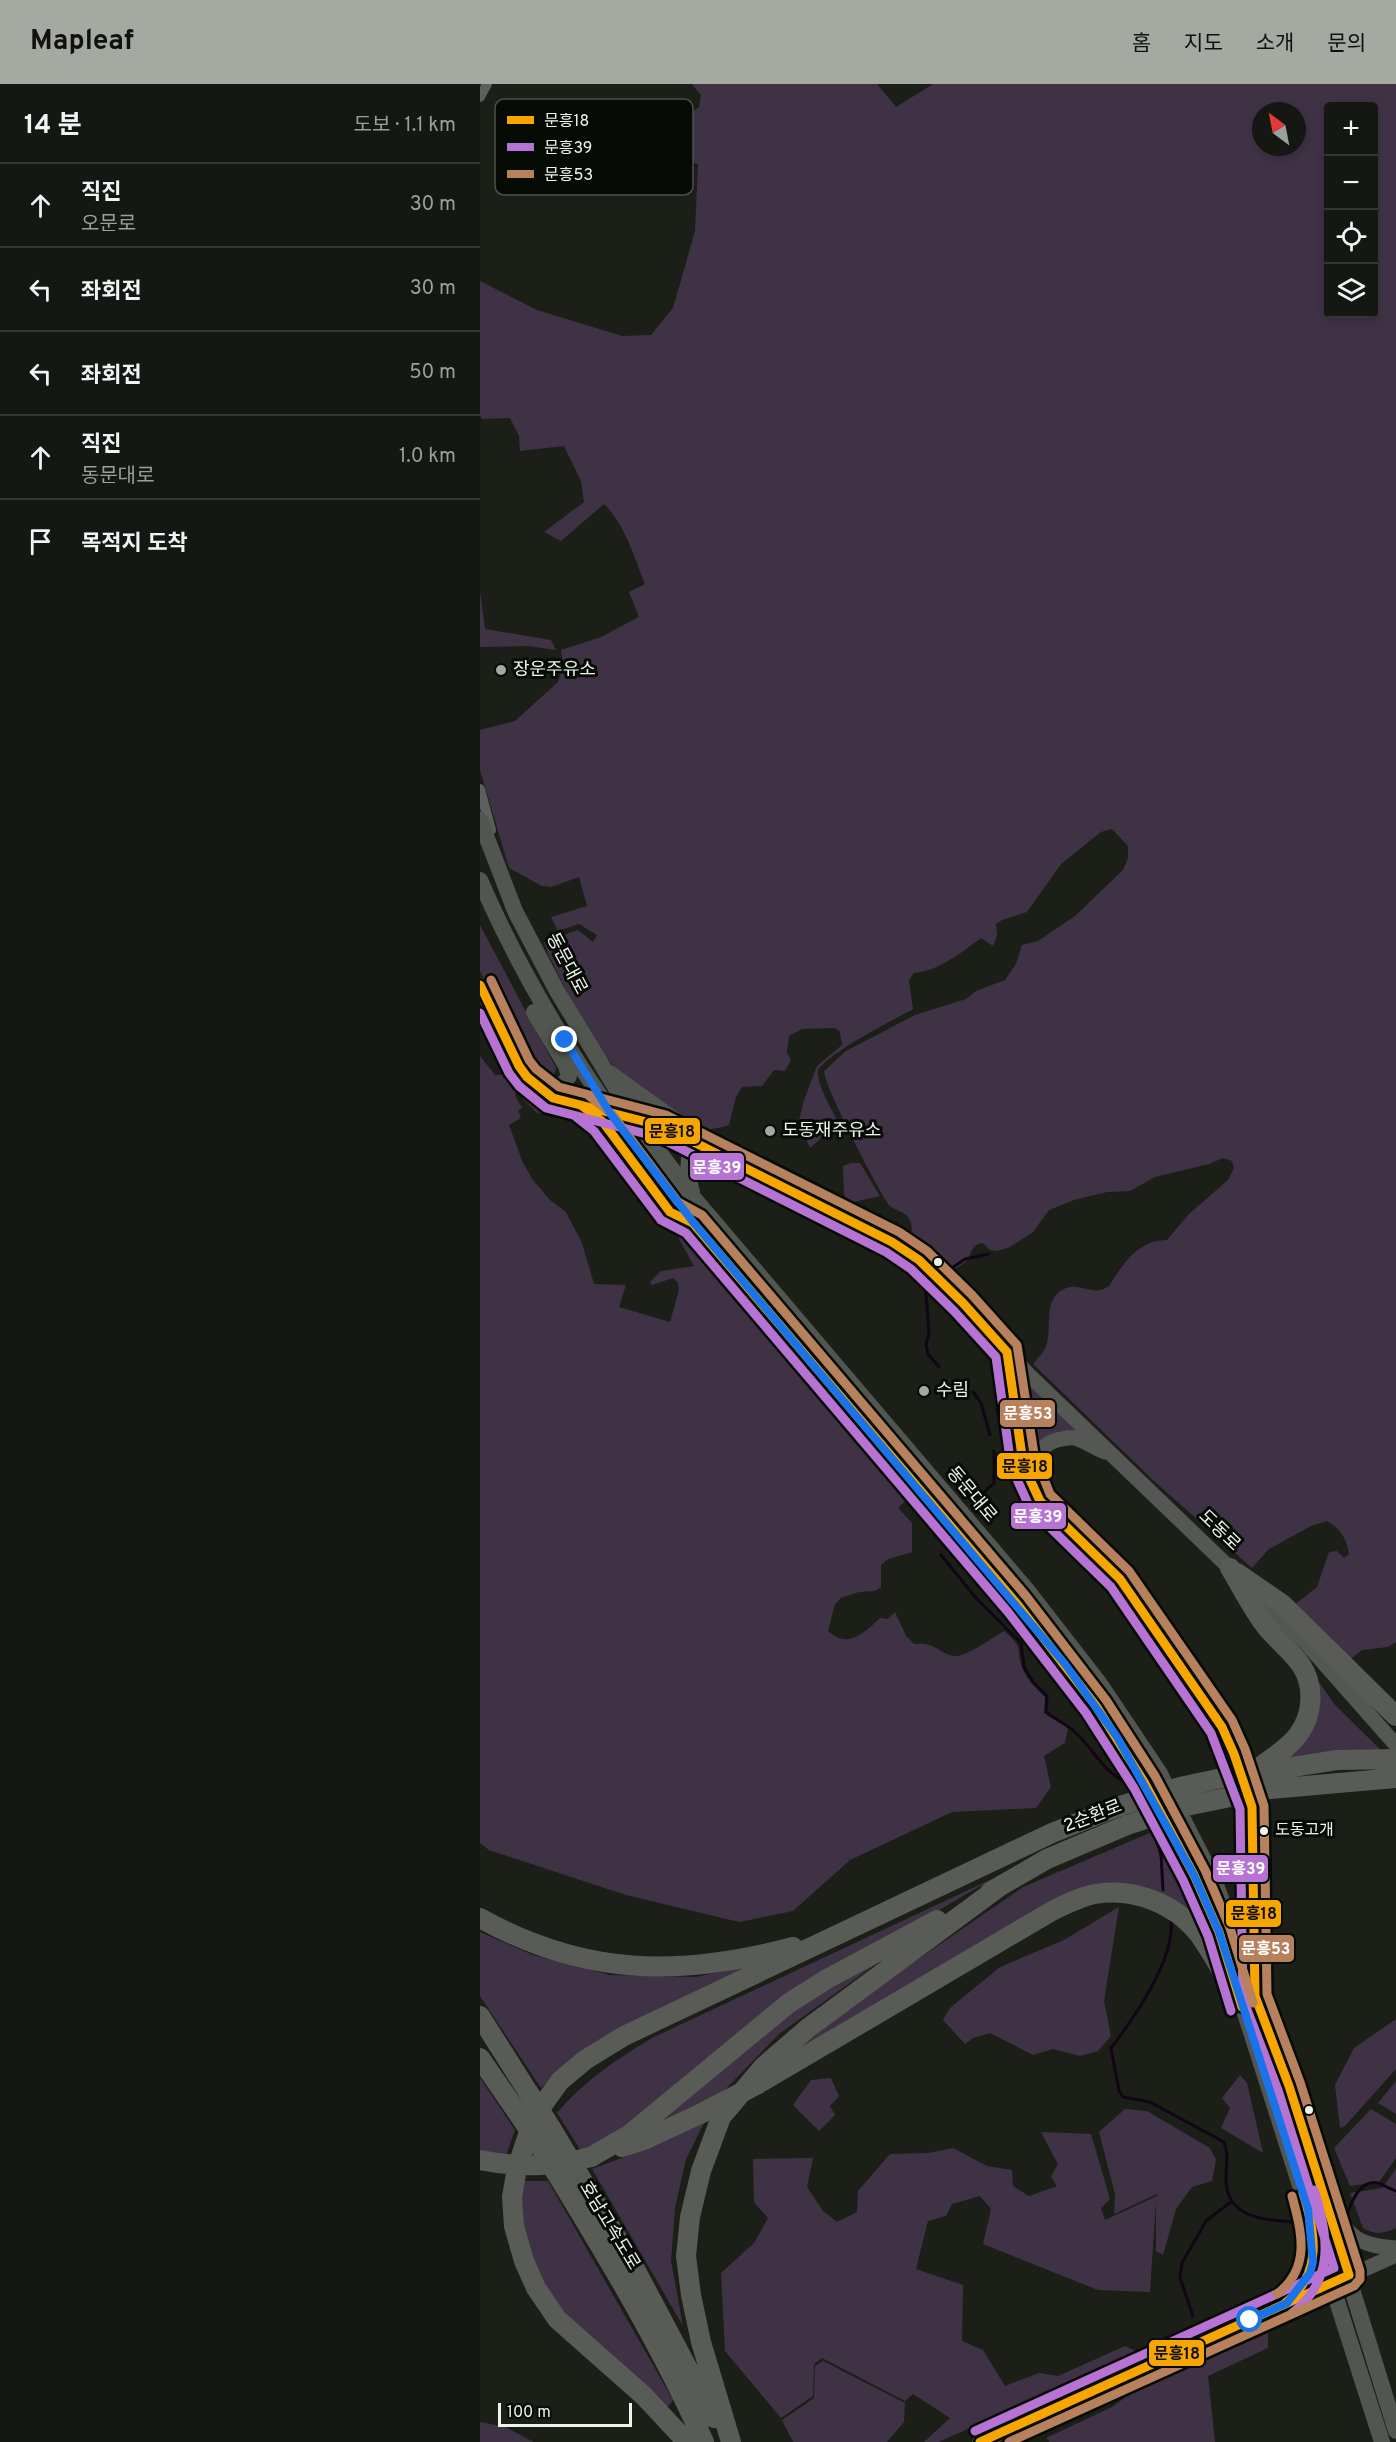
<!DOCTYPE html>
<html lang="ko">
<meta charset="utf-8">
<style>
:root{--surface:#141712;--page:#1d201b;--text:#f1f3f6;--muted:#9d9f9f;--line:#333632;--accent:#a4a9a1}
body{margin:0;font-family:Overpass,"Noto Sans KR",sans-serif;background:var(--page);color:var(--text)}
.controls{position:absolute;right:18px;top:18px;display:grid;overflow:hidden;border-radius:6px;box-shadow:0 3px 9px #0003}
.controls button{width:54px;height:54px;display:grid;place-items:center;padding:0;border:0;border-bottom:2px solid var(--line);background:var(--surface);color:var(--text);font:30px sans-serif}
.compass{position:absolute;left:772px;top:18px;width:54px;height:54px;border-radius:50%;background:var(--surface);box-shadow:0 3px 9px #0003;rotate:328deg}
.scale{position:absolute;left:18px;bottom:15px;width:134px;box-sizing:border-box;padding-left:6px;border:3px solid #eef4eb;border-top:0;font-size:16px;line-height:21px;white-space:nowrap;color:#eef4eb;-webkit-text-stroke:4px #070b06;paint-order:stroke}
.stop{position:absolute;width:18px;height:18px;margin:-14px;border:4px solid #1a73e8;border-radius:50%;background:#fff}
.stop.end{background:#1a73e8;border-color:#fff;box-shadow:0 2px 6px #0008}
.list{margin:0;padding:0;list-style:none}
h2{display:flex;justify-content:space-between;align-items:center;height:78px;margin:0;padding:0 24px;font-size:26px}
h2 small{font-size:20px;font-weight:400;color:var(--muted)}
.list li{display:grid;grid-template-columns:39px 1fr auto;gap:18px;align-items:center;box-sizing:border-box;height:84px;padding:0 24px;border-top:2px solid var(--line)}
.list b{display:block;font-size:22px;white-space:nowrap}
.list p{margin:0;font-size:20px;white-space:nowrap;color:var(--muted)}
.list em{font-size:20px;font-style:normal;color:var(--muted)}
.icon{flex:none;width:33px;height:33px;fill:none;stroke:currentColor;stroke-width:2;stroke-linecap:round;stroke-linejoin:round}
.map{position:relative;flex:none;width:916px;height:2358px;overflow:hidden}
header{display:flex;align-items:center;gap:36px;box-sizing:border-box;height:84px;padding:0 30px;background:var(--accent);color:#111}
header strong{font-size:28px}
nav{display:flex;gap:33px;margin-inline-start:auto;font-size:21px}
main{display:flex}
aside{flex:1;background:var(--surface)}
.map>svg:first-child{display:block}
.green{fill:#403245;fill-rule:evenodd}
.lines{fill:none;stroke-linecap:round;stroke-linejoin:round}
.stream{stroke:#120616;stroke-width:3}
.street{stroke:#5c5f5b;stroke-width:10}
.secondary{stroke:#555754;stroke-width:15}
.primary{stroke:#525650;stroke-width:16}
.highway{stroke:#595b57;stroke-width:20}
.highway-bridge{stroke:#595b57;stroke-width:20}
.bus-1-casing{stroke:#070b06;stroke-width:14}
.bus-2-casing{stroke:#070b06;stroke-width:14}
.bus-3-casing{stroke:#070b06;stroke-width:14}
.bus-1{stroke:#f7a600;stroke-width:9}
.bus-2{stroke:#b673d3;stroke-width:9}
.bus-3{stroke:#b6815c;stroke-width:9}
.route{stroke:#1a73e8;stroke-width:8}
.poi-dot{fill:#a4a9a1;stroke:#070b06;stroke-width:2}
.bus-dot{fill:#eef4eb;stroke:#070b06;stroke-width:2}
.labels{text-anchor:middle;dominant-baseline:central;stroke-width:6;stroke-linejoin:round;paint-order:stroke}
.bus-label{font-size:16px;fill:#eef4eb;stroke:#070b06;text-anchor:start}
.poi-label{font-size:18px;fill:#eef4eb;stroke:#070b06;text-anchor:start}
.street-label{font-size:18px;fill:#eef4eb;stroke:#070b06}
.key{fill:#070b06;stroke:#4c514b;stroke-width:1.5}
.key-label{font-size:16px;fill:#eef4eb}
.line-badge{stroke:#070b06;stroke-width:2}
.badge-label{font-size:16px;text-anchor:middle;font-weight:bold;fill:#fff}
.pale-badge-label{font-size:16px;text-anchor:middle;font-weight:bold;fill:#111}
</style>
<header>
<strong>Mapleaf</strong>
<nav><a>홈</a><a>지도</a><a>소개</a><a>문의</a></nav>
</header>
<main>
<aside>
<h2>14 분<small>도보 · 1.1 km</small></h2>
<ul class="list">
<li><svg class="icon" aria-label="ahead" viewBox="0 0 24 24"><path d="M12 20V5M6 11l6-6 6 6"/></svg><div><b>직진</b><p>오문로</p></div><em>30 m</em></li>
<li><svg class="icon" aria-label="left" viewBox="0 0 24 24"><path d="M17 20v-9H6M10 6l-5 5 5 5"/></svg><div><b>좌회전</b></div><em>30 m</em></li>
<li><svg class="icon" aria-label="left" viewBox="0 0 24 24"><path d="M17 20v-9H6M10 6l-5 5 5 5"/></svg><div><b>좌회전</b></div><em>50 m</em></li>
<li><svg class="icon" aria-label="ahead" viewBox="0 0 24 24"><path d="M12 20V5M6 11l6-6 6 6"/></svg><div><b>직진</b><p>동문대로</p></div><em>1.0 km</em></li>
<li><svg class="icon" aria-label="arrive" viewBox="0 0 24 24"><path d="M6 21V4h12l-3 4 3 4H6"/></svg><div><b>목적지 도착</b></div></li>
</ul>
</aside>
<div class="map">
<svg width="916" height="2358" viewBox="0 0 916 2358">
<rect width="100%" height="100%" fill="#1b1f18"/>
<!-- green -->
<path class="green" d="M 212,0 L 397,0 L 416,23 L 453,0 L 916,0 L 916,1558 L 908,1563 L 882,1566 L 868,1577 L 813,1522 L 837,1503 L 849,1468 L 857,1467 L 864,1474 L 869,1470 C 866,1454 861,1445 847,1437 L 831,1442 L 789,1465 L 772,1484 L 674,1397 L 553,1280 C 557,1275 562,1270 565,1265 C 574,1246 561,1216 584,1205 C 600,1197 612,1214 629,1202 C 643,1180 658,1156 687,1156 L 709,1130 L 748,1096 L 754,1084 L 752,1077 L 743,1074 L 729,1080 L 675,1093 L 650,1107 L 627,1108 L 594,1116 L 569,1126 L 553,1148 L 530,1163 L 517,1167 L 510,1166 L 503,1159 C 491,1160 493,1168 487,1176 C 483,1181 476,1184 470,1187 L 451,1170 L 429,1160 C 432,1150 434,1143 428,1133 C 424,1127 414,1126 409,1121 C 398,1106 344,1002 344,987 L 366,967 L 435,931 L 486,915 L 496,907 L 525,896 L 536,880 L 542,861 L 558,857 L 595,832 L 643,786 L 648,774 L 648,762 L 632,745 L 621,748 L 581,780 L 547,828 L 522,836 L 516,840 L 517,852 L 513,862 L 501,854 C 480,869 461,886 434,889 L 429,896 L 433,925 C 417,934 340,973 338,988 C 337,1001 353,1028 359,1039 L 349,1039 L 339,1056 L 330,1064 L 323,1049 L 316,1049 L 324,1016 L 337,982 L 362,961 L 360,948 L 355,944 L 322,945 L 309,952 L 307,968 L 311,976 L 305,987 L 294,986 L 282,1002 L 262,1003 L 256,1013 L 249,1041 C 223,1050 216,1043 193,1031 C 126,994 101,935 68,870 L 64,858 L 98,846 L 113,858 L 117,851 L 99,840 L 78,847 L 71,833 L 107,822 L 99,793 L 71,803 L 62,802 L 29,784 L 0,686 L 0,646 L 35,637 L 78,598 L 83,582 L 81,566 L 121,553 L 159,533 L 149,508 L 165,500 C 154,472 145,441 124,420 L 81,457 L 64,448 L 104,418 L 101,397 L 84,362 L 40,367 L 39,352 L 30,334 L 2,335 L 0,331 L 0,197 L 57,226 L 142,252 L 171,251 L 193,224 L 215,147 L 218,80 L 170,71 L 158,53 L 181,54 L 219,23 L 221,11 ZM 848,22 L 894,22 L 894,230 L 848,230 ZM 781,27 L 817,27 L 817,63 L 781,63 Z
M 0,507 L 5,545 L 71,556 L 76,566 L 48,562 L 0,563 Z
M 0,841 L 76,984 L 74,992 L 67,995 L 60,994 L 48,980 L 0,887 Z
M 0,972 L 15,991 L 21,991 L 32,986 L 36,1013 L 42,1024 L 38,1027 L 41,1034 L 29,1041 L 43,1079 L 53,1096 L 70,1116 L 86,1128 L 102,1159 L 114,1200 L 146,1201 L 139,1223 L 190,1238 L 199,1206 L 198,1199 L 193,1194 L 172,1201 L 170,1198 L 181,1187 L 214,1182 L 188,1135 L 190,1134 L 316,1276 L 391,1366 L 401,1386 L 427,1415 L 418,1424 L 432,1439 L 432,1468 L 408,1475 L 401,1481 L 401,1503 L 395,1507 L 379,1508 L 361,1514 L 355,1520 L 348,1547 C 368,1566 385,1548 400,1534 L 408,1535 L 415,1528 L 426,1552 L 434,1560 C 457,1558 457,1569 474,1572 C 484,1574 514,1553 524,1547 C 545,1566 535,1561 542,1583 C 546,1595 557,1605 565,1613 L 564,1629 C 572,1635 581,1637 588,1645 L 585,1659 L 564,1672 L 571,1703 L 556,1724 L 472,1728 L 370,1776 L 313,1827 L 259,1838 L 146,1811 L 9,1766 L 0,1759 Z
M 47,1006 L 60,1016 L 104,1031 L 119,1041 L 170,1113 L 144,1089 L 120,1056 L 105,1043 L 92,1034 L 57,1029 L 42,1014 L 43,1007 Z
M 371,1079 L 380,1079 L 400,1112 L 369,1119 L 364,1110 L 363,1082 Z
M 539,1292 L 598,1347 L 562,1356 L 548,1372 L 536,1294 Z
M 827,1580 L 854,1620 L 905,1670 L 805,1676 L 817,1658 Z
M 679,1745 L 729,1850 L 705,1824 L 616,1808 L 286,1989 L 315,1960 L 543,1803 Z
M 514,1794 L 324,1905 L 155,2042 L 101,2067 L 77,2029 C 105,1996 137,1975 174,1953 Z
M 639,1823 L 624,1917 L 631,1952 L 618,1967 L 600,1972 L 573,1965 L 553,1971 L 510,1949 L 493,1954 L 485,1960 L 463,1936 L 470,1924 L 520,1883 L 584,1856 Z
M 0,1848 L 53,1871 L 130,1891 L 215,1893 L 288,1879 L 98,1971 L 61,2004 L 0,1912 Z
M 410,1870 L 299,1950 L 238,2013 L 167,2050 L 261,1964 L 318,1923 Z
M 916,1935 L 916,1985 L 865,2042 L 860,2044 L 855,2001 L 874,1964 Z
M 760,1991 L 767,1999 L 783,2069 L 741,2044 L 750,2024 L 742,2014 Z
M 0,1994 L 35,2046 L 25,2074 L 0,2069 Z
M 351,1994 L 359,2012 L 350,2022 L 355,2031 L 339,2047 L 313,2021 L 331,1996 Z
M 916,1997 L 916,2030 L 898,2019 Z
M 645,2025 L 667,2027 L 730,2064 L 736,2076 L 732,2097 L 712,2103 L 696,2125 L 683,2171 L 676,2167 L 676,2118 L 670,2208 L 618,2206 L 503,2160 L 511,2125 L 500,2112 L 472,2120 L 466,2132 L 448,2137 L 436,2185 L 483,2201 L 482,2257 L 503,2266 L 525,2302 L 559,2289 L 578,2292 L 645,2262 L 662,2270 L 458,2358 L 444,2358 L 470,2334 L 433,2310 L 425,2317 L 342,2274 L 334,2280 L 333,2312 L 301,2334 L 245,2267 L 241,2189 L 274,2159 L 288,2134 L 274,2118 L 273,2075 L 333,2074 L 327,2103 L 343,2127 L 357,2138 L 377,2128 L 378,2107 L 410,2070 L 448,2069 L 473,2064 L 507,2082 L 532,2086 L 533,2102 L 549,2112 L 577,2102 L 571,2093 L 578,2080 L 561,2048 L 611,2050 L 630,2115 L 621,2124 L 625,2136 L 677,2112 L 677,2110 L 634,2130 L 635,2110 L 619,2048 Z
M 891,2025 L 916,2040 L 916,2074 L 899,2098 L 870,2102 L 854,2064 Z
M 225,2037 L 206,2075 L 195,2124 L 191,2177 L 203,2242 L 112,2085 L 166,2065 Z
M 916,2085 L 916,2144 C 903,2150 896,2151 883,2144 L 870,2109 L 902,2104 Z
M 36,2097 L 68,2097 L 193,2316 L 186,2325 L 103,2256 L 47,2177 Z
M 788,2249 L 788,2264 L 728,2292 L 735,2358 L 570,2358 L 566,2354 L 632,2323 L 650,2310 Z
M 343,2277 L 425,2319 L 424,2338 L 407,2358 L 313,2358 L 302,2336 L 334,2314 L 335,2282 Z
M 0,2338 L 25,2343 L 54,2358 L 0,2358 Z"/>
<g class="lines">
<!-- stream -->
<path class="stream" d="M 469,1186 L 485,1175 L 509,1170
M 446,1209 L 449,1251 L 446,1260 L 448,1270 L 459,1283
M 493,1308 L 501,1319 L 510,1351
M 501,1411 L 514,1399 L 514,1367
M 461,1471 L 496,1514 L 541,1559 L 544,1583 L 553,1598 L 567,1612 L 566,1628 C 576,1636 587,1640 596,1649 C 615,1667 625,1691 650,1700
M 676,1753 L 681,1771 L 683,1806
M 691,1837 C 695,1875 654,1934 631,1964 L 639,2007 L 643,2013 L 670,2018 L 744,2058 C 749,2071 746,2082 746,2095 C 746,2134 784,2136 814,2138
M 866,2133 C 871,2120 879,2095 898,2099 C 904,2101 910,2105 916,2107
M 713,2232 L 700,2194 L 702,2179 L 726,2137 L 751,2118"/>
<!-- street -->
<path class="street" d="M 0,13 L 7,0
M 0,705 L 11,746"/>
<!-- secondary -->
<path class="secondary" d="M 0,901 L 39,982 L 47,993 L 73,1014 L 182,1042 L 412,1158 L 451,1186 L 550,1292 L 756,1490
M 107,1025 L 123,1038 L 190,1128 L 213,1139
M 527,1268 L 542,1372 L 553,1404 L 571,1429 L 640,1495 L 742,1643 L 754,1670 L 772,1723 L 774,1747 L 773,1822 L 775,1900
M 557,1402 C 554,1383 555,1362 577,1356 C 583,1355 589,1353 595,1354 C 605,1357 615,1364 625,1368
M 775,1509 L 826,1559 L 916,1661
M 848,2117 C 870,2152 873,2161 916,2164
M 809,2217 C 832,2186 834,2186 830,2147
M 500,2358 L 916,2171"/>
<!-- primary -->
<path class="primary" d="M 0,736 L 35,827 L 77,907 L 154,1034 L 212,1112 L 547,1506 L 620,1600 L 679,1688 L 735,1798 L 809,2002 L 916,2347
M 0,796 C 54,921 129,1031 213,1139 L 585,1580 C 647,1663 697,1752 739,1848 L 902,2358
M 54,928 L 86,982 L 89,992 C 81,1006 72,1004 58,1002
M 128,988 L 196,1037 L 213,1057
M 212,1108 L 208,1091 L 209,1074 L 217,1069 L 231,1068"/>
<!-- highway -->
<path class="highway" d="M 750,1484 C 761,1502 771,1522 784,1540 C 794,1554 811,1566 821,1581 C 835,1602 833,1631 818,1651 C 807,1666 789,1675 775,1687
M 757,1489 L 802,1520 L 916,1632
M 787,1687 L 857,1676 L 916,1675
M 790,1705 L 916,1694
M 510,1808 L 567,1775 L 647,1741
M 0,1834 C 104,1892 199,1893 313,1863
M 0,1932 L 48,2008
M 0,1974 L 33,2022
M 278,2000 L 572,1827 C 586,1820 600,1813 615,1810 C 655,1803 698,1821 721,1853 C 734,1872 745,1893 758,1912
M 71,2044 L 154,2183 L 234,2334
M 58,2059 C 117,2156 178,2254 224,2358
M 142,2063 L 164,2056 L 220,2030
M 111,2073 L 149,2051 L 309,1919 L 347,1895 L 457,1836
M 207,2358 L 164,2312 L 77,2235 L 56,2204 L 44,2177 L 34,2142 L 32,2113 L 37,2084 L 54,2033 L 80,1997 L 105,1976 L 144,1952 L 572,1749 L 640,1722
M 251,2358 L 221,2258 L 211,2211 L 206,2172 L 210,2133 L 221,2087 L 241,2033 L 284,1982 L 328,1944 L 519,1803"/>
<!-- highway-bridge -->
<path class="highway-bridge" d="M 640,1722 L 700,1703 L 775,1687 L 787,1687
M 647,1741 L 706,1722 L 790,1705
M 48,2008 L 71,2044
M 33,2022 L 58,2059
M 220,2030 L 278,2000
M 0,2076 C 42,2084 70,2083 111,2073"/>
<!-- bus-1 casing -->
<g class="bus-1-casing">
<path id="bus-1" d="M 0,901 L 39,982 L 47,993 L 73,1014 L 182,1042 L 412,1158 L 439,1176 L 483,1219 L 527,1268 L 542,1372 L 546,1387 L 560,1417 L 640,1495 L 742,1643 L 754,1670 L 772,1723 L 775,1912 L 809,2002 L 869,2191 L 500,2358
M 102,1022 L 123,1038 L 190,1128 L 213,1139 L 537,1520 L 616,1622 L 664,1698 L 714,1791 L 739,1848 L 762,1923
M 804,2220 C 843,2191 836,2150 823,2109"/>
</g>
<!-- bus-2 casing -->
<g class="bus-2-casing">
<path id="bus-2" d="M 0,929 L 29,989 L 39,1002 L 66,1024 L 178,1053 L 406,1168 L 431,1185 L 474,1227 L 516,1273 L 530,1375 L 535,1391 L 550,1424 L 631,1503 L 731,1649 L 760,1725 L 763,1915 L 798,2006 L 854,2184 L 495,2347
M 95,1032 L 114,1047 L 181,1136 L 206,1149 L 528,1528 L 606,1629 L 654,1704 L 703,1796 L 728,1852 L 751,1927
M 811,2230 C 855,2197 849,2152 834,2106"/>
</g>
<!-- bus-3 casing -->
<g class="bus-3-casing">
<path id="bus-3" d="M 11,896 L 49,976 L 56,985 L 79,1003 L 186,1031 L 419,1148 L 447,1167 L 492,1211 L 537,1261 L 554,1370 L 570,1410 L 649,1487 L 752,1636 L 765,1665 L 784,1722 L 787,1910 L 820,1998 L 880,2187 L 880,2195 L 874,2202 L 529,2358
M 109,1012 L 132,1030 L 198,1118 L 222,1131 L 546,1512 L 626,1616 L 675,1692 L 725,1786 L 750,1844 L 773,1919
M 797,2210 C 831,2184 822,2149 812,2112"/>
</g>
<!-- bus-1 -->
<use href="#bus-1" class="bus-1"/>
<!-- bus-2 -->
<use href="#bus-2" class="bus-2"/>
<!-- bus-3 -->
<use href="#bus-3" class="bus-3"/>
</g>
<g class="lines">
<!-- route -->
<path class="route" d="M 85,956 L 130,1029 L 213,1138 L 585,1580 L 637,1653 L 714,1791 L 739,1848 L 828,2125 L 833,2178 L 830,2189 L 807,2219 L 770,2236"/>
</g>
<!-- markers -->
<g class="poi-dot">
<circle cx="21" cy="586" r="6"/>
<circle cx="290" cy="1047" r="6"/>
<circle cx="444" cy="1307" r="6"/>
</g>
<g class="bus-dot">
<circle cx="458" cy="1178" r="5"/>
<circle cx="784" cy="1747" r="5"/>
<circle cx="829" cy="2026" r="5"/>
</g>
<g class="labels">
<!-- bus labels -->
<g class="bus-label">
<text x="795" y="1747">도동고개</text>
</g>
<!-- poi labels -->
<g class="poi-label">
<text x="33" y="586">장운주유소</text>
<text x="302" y="1047">도동재주유소</text>
<text x="456" y="1307">수림</text>
</g>
<!-- street labels -->
<g class="street-label">
<text transform="translate(86 880) rotate(62)">동문대로</text>
<text transform="translate(491 1411) rotate(50)">동문대로</text>
<text transform="translate(739 1447) rotate(44)">도동로</text>
<text transform="translate(613 1733) rotate(-21)">2순환로</text>
<text transform="translate(129 2142) rotate(59)">호남고속도로</text>
</g>
</g>
<!-- legend -->
<rect x="15" y="15" width="198" height="96" rx="9" class="key"/>
<rect x="27" y="32" width="27" height="8" fill="#f7a600"/>
<rect x="27" y="59" width="27" height="8" fill="#b673d3"/>
<rect x="27" y="86" width="27" height="8" fill="#b6815c"/>
<g class="key-label">
<text x="64" y="42">문흥18</text>
<text x="64" y="69">문흥39</text>
<text x="64" y="96">문흥53</text>
</g>
<g class="line-badge">
<rect x="164" y="1033" width="57" height="28" rx="6" fill="#f7a600"/>
<rect x="209" y="1068" width="56" height="29" rx="6" fill="#b673d3"/>
<rect x="519" y="1315" width="57" height="29" rx="6" fill="#b6815c"/>
<rect x="516" y="1368" width="57" height="28" rx="6" fill="#f7a600"/>
<rect x="530" y="1418" width="57" height="28" rx="6" fill="#b673d3"/>
<rect x="732" y="1770" width="57" height="29" rx="6" fill="#b673d3"/>
<rect x="745" y="1815" width="57" height="29" rx="6" fill="#f7a600"/>
<rect x="758" y="1850" width="57" height="29" rx="6" fill="#b6815c"/>
<rect x="668" y="2255" width="57" height="28" rx="6" fill="#f7a600"/>
</g>
<g class="badge-label">
<text x="237" y="1089">문흥39</text>
<text x="548" y="1335">문흥53</text>
<text x="558" y="1438">문흥39</text>
<text x="761" y="1790">문흥39</text>
<text x="786" y="1870">문흥53</text>
</g>
<g class="pale-badge-label">
<text x="192" y="1053">문흥18</text>
<text x="545" y="1388">문흥18</text>
<text x="774" y="1835">문흥18</text>
<text x="697" y="2275">문흥18</text>
</g>
</svg>
<div class="controls">
<button>+</button>
<button>−</button>
<button><svg class="icon" aria-label="locate" viewBox="0 0 24 24"><circle cx="12" cy="12" r="6"/><path d="M12 2v4M12 18v4M2 12h4M18 12h4"/></svg></button>
<button><svg class="icon" aria-label="layers" viewBox="0 0 24 24"><path d="M12 4l9 5-9 5-9-5zM3 14l9 5 9-5"/></svg></button>
</div>
<svg class="compass" viewBox="-18 -18 36 36"><path d="M0-13l5 13h-10z" fill="#e53935"/><path d="M0 13l5-13h-10z" fill="#9d9f9f"/></svg>
<div class="scale">100 m</div>
<div class="stop" style="left:770px;top:2236px"></div>
<div class="stop end" style="left:85px;top:956px"></div>
</div>
</main>
